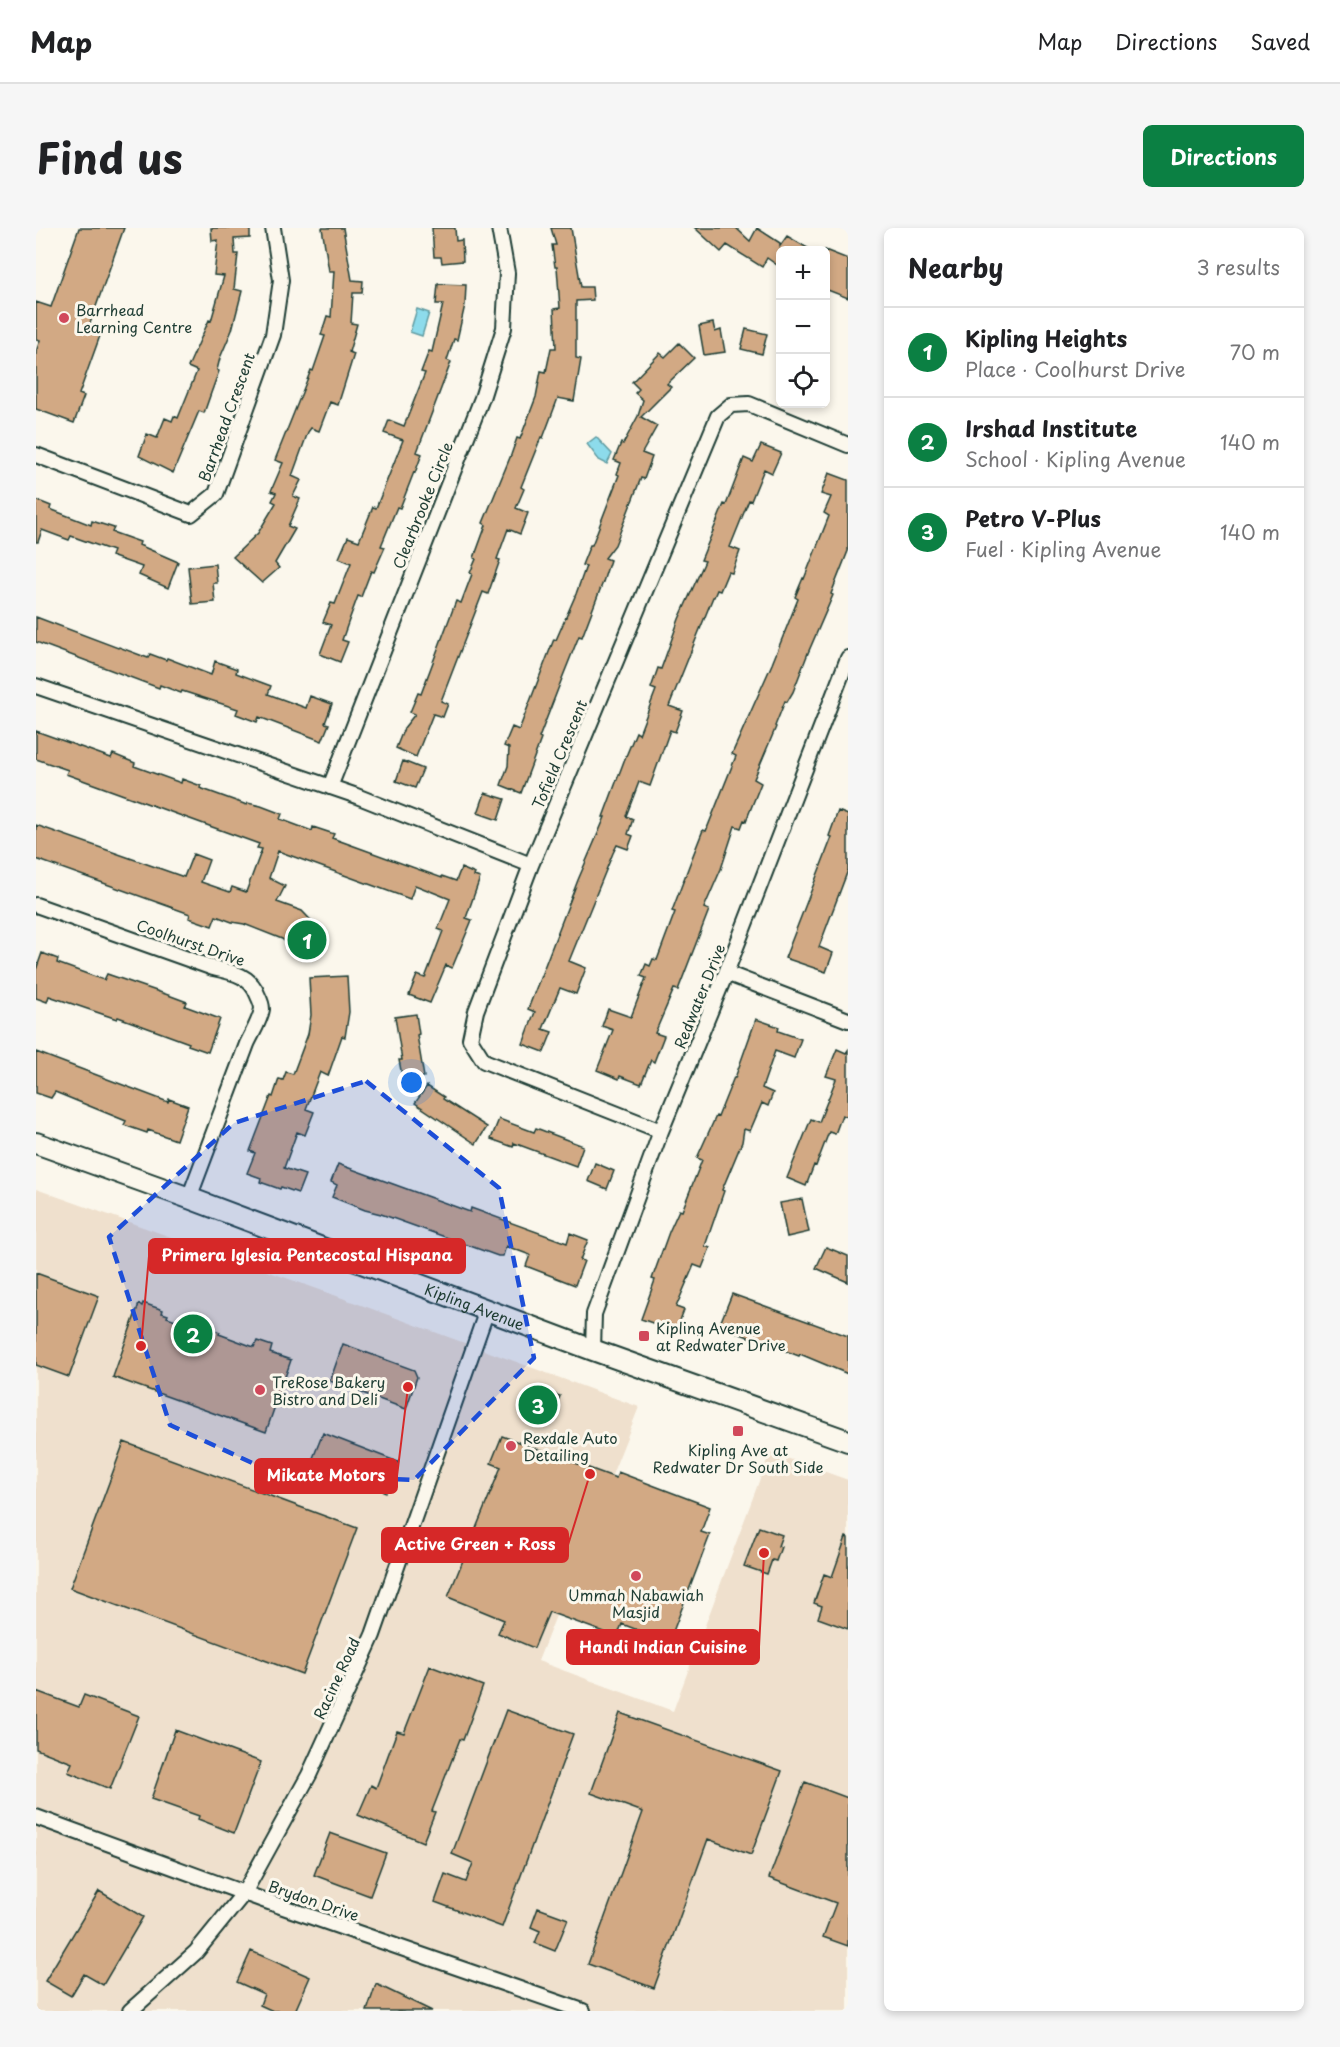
<!DOCTYPE html>
<meta charset="utf-8">
<style>
:root{--surface:#fff;--page:#f6f6f6;--text:#202124;--muted:#757577;--line:#e0e0e0;--accent:#0b8043}
body{margin:0;font-family:"Playpen Sans",sans-serif;background:var(--page);color:var(--text)}
.controls{position:absolute;right:18px;top:18px;display:grid;overflow:hidden;border-radius:9px;box-shadow:0 3px 9px #0003}
.controls button{width:54px;height:54px;display:grid;place-items:center;padding:0;border:0;border-bottom:2px solid var(--line);background:var(--surface);color:var(--text);font:30px sans-serif}
.you{position:absolute;left:376px;top:855px;width:21px;height:21px;margin:-15px;border:4px solid #fff;border-radius:50%;background:#1a73e8;box-shadow:0 0 0 9px #1a73e833}
.badge{display:grid;place-items:center;width:39px;height:39px;border-radius:50%;background:var(--accent);color:#fff;font-size:20px;font-weight:700}
.pin{position:absolute;translate:-50% -50%;border:3px solid #fff;box-shadow:0 2px 6px #0006}
.list{margin:0;padding:0;list-style:none}
h2{display:flex;justify-content:space-between;align-items:center;height:78px;margin:0;padding:0 24px;font-size:26px}
h2 small{font-size:20px;font-weight:400;color:var(--muted)}
.list li{display:grid;grid-template-columns:39px 1fr auto;gap:18px;align-items:center;box-sizing:border-box;height:90px;padding:0 24px;border-top:2px solid var(--line)}
.list b{display:block;font-size:22px;white-space:nowrap}
.list p{margin:0;font-size:20px;white-space:nowrap;color:var(--muted)}
.list em{font-size:20px;font-style:normal;color:var(--muted)}
.icon{flex:none;width:33px;height:33px;fill:none;stroke:currentColor;stroke-width:2;stroke-linecap:round;stroke-linejoin:round}
.map{position:relative;flex:none;width:812px;height:1783px;overflow:hidden;border-radius:9px}
header{display:flex;align-items:center;gap:36px;box-sizing:border-box;height:84px;padding:0 30px;background:var(--surface);border-bottom:2px solid var(--line)}
header strong{font-size:28px}
nav{display:flex;gap:33px;margin-inline-start:auto;font-size:21px}
.intro{display:flex;align-items:center;justify-content:space-between;box-sizing:border-box;height:144px;padding:0 36px}
h1{margin:0;font-size:42px}
.button{padding:15px 27px;border-radius:9px;background:var(--accent);color:#fff;font-size:21px;font-weight:700}
main{display:flex;gap:36px;padding:0 36px}
aside{flex:1;background:var(--surface);border-radius:9px;box-shadow:0 3px 9px #0003}
.map>svg:first-child{display:block}
.built{fill:#efe0cd}
.water{fill:#8ddbeb;stroke:#619ca2;stroke-width:1.5}
.building{fill:#d2a984;stroke:#1f3d34;stroke-width:1.5}
.lines{fill:none;stroke-linecap:round;stroke-linejoin:round}
.street-casing{stroke:#1f3d34;stroke-width:18}
.secondary-casing{stroke:#1f3d34;stroke-width:24}
.street{stroke:#fbf7ec;stroke-width:14}
.secondary{stroke:#fbf7ec;stroke-width:20}
.marked{fill:#1d4ed8;fill-opacity:0.2;stroke:#1d4ed8;stroke-width:4.5;stroke-dasharray:12 8;stroke-linejoin:round}
.poi-dot{fill:#d1495b;stroke:#fbf7ec;stroke-width:2}
.labels{text-anchor:middle;dominant-baseline:central;stroke-width:6;stroke-linejoin:round;paint-order:stroke}
.poi-label{font-size:15px;fill:#1f3d34;stroke:#fbf7ec;text-anchor:start}
.street-label{font-size:15px;fill:#1f3d34;stroke:#fbf7ec}
.leader{fill:none;stroke:#d62828;stroke-width:2}
.callout-dot{fill:#d62828;stroke:#fbf7ec;stroke-width:2}
.callout{fill:#d62828;stroke:#d62828;stroke-width:2}
.callout-label{font-size:16px;text-anchor:middle;font-weight:bold;fill:#fff}
</style>
<header>
<strong>Map</strong>
<nav><a>Map</a><a>Directions</a><a>Saved</a></nav>
</header>
<div class="intro"><h1>Find us</h1><a class="button">Directions</a></div>
<main>
<div class="map">
<svg width="812" height="1783" viewBox="0 0 812 1783">
<rect width="100%" height="100%" fill="#fbf7ec"/>
<filter id="ink" filterUnits="userSpaceOnUse"><feTurbulence type="fractalNoise" baseFrequency=".0167" numOctaves="2"/><feDisplacementMap in="SourceGraphic" scale="12" xChannelSelector="R" yChannelSelector="G"/><feConvolveMatrix kernelMatrix="1 2 1 2 8 2 1 2 1" color-interpolation-filters="sRGB"/></filter>
<g filter="url(#ink)">
<!-- built -->
<path class="built" d="M 0,961 L 287,1063 L 603,1179 L 502,1433 L 637,1483 L 734,1224 L 812,1252 L 812,1783 L 0,1783 Z"/>
<!-- water -->
<path class="water" d="M 381,81 L 393,85 L 386,108 L 374,104 Z
M 560,209 L 576,226 L 571,236 L 563,232 L 551,216 Z"/>
<!-- building -->
<path class="building" d="M 43,0 L 88,0 L 52,101 L 65,105 L 43,166 L 48,168 L 38,195 L 0,181 L 0,124 L 4,112 L 0,111 L 0,74 L 15,79 Z
M 175,0 L 214,0 L 214,10 L 198,11 L 199,26 L 202,26 L 198,61 L 206,63 L 196,102 L 184,130 L 181,142 L 183,143 L 175,165 L 168,185 L 163,183 L 137,245 L 103,228 L 111,206 L 121,210 L 129,190 L 136,193 L 138,188 L 142,190 L 161,143 L 152,139 L 173,92 L 175,93 L 188,48 L 178,47 L 182,12 L 176,13 Z
M 286,0 L 307,0 L 316,52 L 327,53 L 326,65 L 317,65 L 315,95 L 321,96 L 313,124 L 318,126 L 302,177 L 294,174 L 283,203 L 275,200 L 272,204 L 256,248 L 265,252 L 257,268 L 264,271 L 252,298 L 259,301 L 239,335 L 243,340 L 226,355 L 197,329 L 222,305 L 240,275 L 236,273 L 240,265 L 235,263 L 247,235 L 239,232 L 275,142 L 277,143 L 289,108 L 285,107 L 291,88 L 295,89 L 298,43 L 293,43 Z
M 396,0 L 419,0 L 420,13 L 426,12 L 427,33 L 406,35 L 405,29 L 398,29 Z
M 515,0 L 535,0 L 545,59 L 556,59 L 557,72 L 540,73 L 540,130 L 545,131 L 538,173 L 522,170 L 507,210 L 505,209 L 485,259 L 488,261 L 480,280 L 492,285 L 484,306 L 472,301 L 461,331 L 464,332 L 452,366 L 447,364 L 405,473 L 412,476 L 407,489 L 397,486 L 380,529 L 360,520 L 368,500 L 379,486 L 374,484 L 382,465 L 385,466 L 420,373 L 425,375 L 436,346 L 434,345 L 440,331 L 438,330 L 450,297 L 447,295 L 475,227 L 481,210 L 484,211 L 500,169 L 505,143 L 510,144 L 515,120 L 520,120 L 518,81 L 524,80 L 521,39 L 519,39 L 516,17 L 520,17 Z
M 659,0 L 700,0 L 714,13 L 721,0 L 744,15 L 744,18 L 751,8 L 775,22 L 744,22 L 744,39 L 731,30 L 726,39 L 691,17 L 685,24 Z
M 789,22 L 812,31 L 812,70 L 789,61 Z
M 402,56 L 430,57 L 429,77 L 421,112 L 418,111 L 411,132 L 415,134 L 381,224 L 386,226 L 379,245 L 378,244 L 364,280 L 361,279 L 345,318 L 349,319 L 338,344 L 335,343 L 325,369 L 322,368 L 312,395 L 306,412 L 312,414 L 304,434 L 284,426 L 295,397 L 287,394 L 295,375 L 299,376 L 315,335 L 303,330 L 312,309 L 323,313 L 337,279 L 340,280 L 367,212 L 348,205 L 353,192 L 368,198 L 389,145 L 385,144 L 393,123 L 396,124 L 407,76 L 400,76 Z
M 677,95 L 679,104 L 685,102 L 689,124 L 668,127 L 663,98 Z
M 710,101 L 731,106 L 726,126 L 705,121 Z
M 643,115 L 658,130 L 631,156 L 635,159 L 605,189 L 621,198 L 606,225 L 616,229 L 608,251 L 605,250 L 579,317 L 569,330 L 574,332 L 567,354 L 546,409 L 543,408 L 527,448 L 503,510 L 505,511 L 485,565 L 465,557 L 472,538 L 473,520 L 468,518 L 476,499 L 483,502 L 518,411 L 520,412 L 540,366 L 550,338 L 546,337 L 554,317 L 556,317 L 583,247 L 581,246 L 585,235 L 578,232 L 585,215 L 587,216 L 602,188 L 607,172 L 599,165 L 603,161 L 596,154 L 624,125 L 629,129 Z
M 725,217 L 745,225 L 736,245 L 728,241 L 715,273 L 713,272 L 694,319 L 704,323 L 696,345 L 692,344 L 684,363 L 681,362 L 678,369 L 677,369 L 633,478 L 647,483 L 639,504 L 634,502 L 614,558 L 603,554 L 590,588 L 597,591 L 592,606 L 597,608 L 592,621 L 581,617 L 577,625 L 533,733 L 550,740 L 540,766 L 524,760 L 507,801 L 516,804 L 508,824 L 487,816 L 499,784 L 492,781 L 542,652 L 569,589 L 567,589 L 588,533 L 600,504 L 603,506 L 620,462 L 615,460 L 622,440 L 625,441 L 643,391 L 669,333 L 665,332 L 688,276 L 690,277 L 708,230 L 717,234 Z
M 793,245 L 812,252 L 812,323 L 795,366 L 797,367 L 772,425 L 757,464 L 751,474 L 749,473 L 739,498 L 740,499 L 718,551 L 725,555 L 710,593 L 708,592 L 705,600 L 699,598 L 685,641 L 668,680 L 673,682 L 642,762 L 638,761 L 619,805 L 628,808 L 618,834 L 615,832 L 605,856 L 584,848 L 583,851 L 561,842 L 577,802 L 566,798 L 572,781 L 595,789 L 610,750 L 605,748 L 610,736 L 614,738 L 617,731 L 621,732 L 639,684 L 636,683 L 656,630 L 667,602 L 670,603 L 700,528 L 696,526 L 736,436 L 762,371 L 759,369 L 767,350 L 768,351 L 793,288 L 788,285 L 795,269 L 785,266 Z
M 0,272 L 15,278 L 14,281 L 55,297 L 56,293 L 78,300 L 76,304 L 104,314 L 103,317 L 142,334 L 132,360 L 103,347 L 106,339 L 75,328 L 77,323 L 35,308 L 33,312 L 6,302 L 2,314 L 0,314 Z
M 179,336 L 181,355 L 177,355 L 179,374 L 156,376 L 152,339 Z
M 0,389 L 82,420 L 83,419 L 112,430 L 114,426 L 130,432 L 131,430 L 175,447 L 179,433 L 201,441 L 200,445 L 235,458 L 232,466 L 270,480 L 274,468 L 296,476 L 289,495 L 293,496 L 286,513 L 223,489 L 221,494 L 200,486 L 202,481 L 146,463 L 145,465 L 124,457 L 123,460 L 0,414 Z
M 0,503 L 75,530 L 77,526 L 99,535 L 98,538 L 145,555 L 146,551 L 165,558 L 164,560 L 211,577 L 212,575 L 225,578 L 246,586 L 244,591 L 276,603 L 277,599 L 298,606 L 296,610 L 406,650 L 406,648 L 420,653 L 425,640 L 439,646 L 438,648 L 444,650 L 430,690 L 436,692 L 416,740 L 410,737 L 394,775 L 373,767 L 381,747 L 389,750 L 407,703 L 402,701 L 414,671 L 379,657 L 374,671 L 242,623 L 233,650 L 249,658 L 241,674 L 266,683 L 291,709 L 272,729 L 271,709 L 259,723 L 246,711 L 208,696 L 196,694 L 180,688 L 176,698 L 153,690 L 154,686 L 0,631 L 0,597 L 148,649 L 157,626 L 173,632 L 165,654 L 194,664 L 196,659 L 210,664 L 226,621 L 221,620 L 223,616 L 30,546 L 32,542 L 0,531 Z
M 367,533 L 387,541 L 379,560 L 360,553 Z
M 449,565 L 469,571 L 462,592 L 442,585 Z
M 802,583 L 812,587 L 812,642 L 783,719 L 797,725 L 790,744 L 749,730 L 796,609 L 793,608 Z
M 6,725 L 22,731 L 21,735 L 68,752 L 71,746 L 135,768 L 151,774 L 149,778 L 184,791 L 172,824 L 152,817 L 153,815 L 82,789 L 81,791 L 13,768 L 11,774 L 0,770 L 0,742 Z
M 311,748 L 313,784 L 309,809 L 306,808 L 292,848 L 284,844 L 270,881 L 278,884 L 269,907 L 261,904 L 248,940 L 269,947 L 262,965 L 245,959 L 244,961 L 224,954 L 225,950 L 211,945 L 219,925 L 214,923 L 235,868 L 237,869 L 243,851 L 247,852 L 250,844 L 257,846 L 272,806 L 275,787 L 273,750 Z
M 380,786 L 383,806 L 381,807 L 388,849 L 367,853 L 363,832 L 366,832 L 359,789 Z
M 720,791 L 743,799 L 742,803 L 765,811 L 758,830 L 739,823 L 726,860 L 737,865 L 732,878 L 726,875 L 714,903 L 708,901 L 706,914 L 686,962 L 688,963 L 669,1018 L 674,1020 L 666,1040 L 658,1037 L 640,1079 L 648,1082 L 641,1100 L 629,1095 L 628,1099 L 605,1091 L 619,1052 L 616,1051 L 633,1004 L 643,982 L 646,983 L 666,932 L 661,930 L 680,888 L 682,889 L 698,849 L 699,850 Z
M 801,821 L 810,825 L 812,822 L 812,889 L 806,887 L 799,906 L 793,904 L 780,938 L 778,937 L 770,958 L 751,950 L 775,891 L 783,894 L 800,851 L 790,848 Z
M 0,824 L 132,874 L 133,871 L 152,878 L 140,912 L 112,902 L 111,905 L 88,897 L 90,893 L 19,864 L 15,870 L 0,865 Z
M 391,858 L 408,869 L 407,871 L 451,899 L 440,916 L 379,875 Z
M 463,891 L 498,904 L 500,900 L 547,918 L 540,938 L 478,915 L 477,919 L 455,911 Z
M 559,935 L 578,943 L 571,961 L 552,953 Z
M 302,936 L 434,984 L 435,980 L 531,1015 L 534,1005 L 552,1012 L 544,1032 L 548,1033 L 539,1057 L 490,1038 L 494,1027 L 470,1018 L 467,1028 L 462,1028 L 345,986 L 329,982 L 296,969 L 301,957 L 295,954 Z
M 766,971 L 773,1004 L 751,1009 L 744,975 Z
M 790,1019 L 812,1028 L 812,1054 L 780,1040 Z
M 0,1045 L 63,1068 L 33,1149 L 0,1137 Z
M 696,1066 L 812,1108 L 812,1146 L 764,1126 L 763,1128 L 683,1098 Z
M 107,1075 L 127,1082 L 126,1085 L 132,1087 L 131,1089 L 165,1101 L 166,1098 L 184,1104 L 183,1106 L 218,1119 L 221,1113 L 236,1118 L 234,1125 L 255,1132 L 230,1204 L 77,1149 L 103,1076 L 106,1078 Z
M 307,1116 L 378,1142 L 381,1149 L 370,1181 L 294,1153 Z
M 504,1162 L 524,1168 L 514,1197 L 494,1190 Z
M 287,1205 L 362,1234 L 350,1264 L 275,1235 Z
M 466,1208 L 580,1250 L 582,1244 L 674,1279 L 665,1304 L 674,1307 L 633,1414 L 586,1396 L 581,1409 L 513,1384 L 498,1420 L 462,1405 L 468,1392 L 412,1369 L 465,1239 L 455,1235 Z
M 88,1214 L 321,1300 L 266,1446 L 34,1360 Z
M 723,1299 L 746,1307 L 742,1318 L 745,1319 L 740,1333 L 736,1332 L 731,1346 L 708,1338 Z
M 810,1309 L 812,1310 L 812,1401 L 782,1390 L 786,1378 L 778,1375 L 788,1346 L 796,1349 Z
M 394,1438 L 447,1458 L 427,1512 L 424,1511 L 396,1583 L 399,1584 L 387,1614 L 322,1587 L 335,1557 L 340,1560 L 361,1503 L 368,1505 Z
M 0,1463 L 43,1479 L 48,1467 L 103,1488 L 74,1561 L 32,1544 L 36,1535 L 0,1521 Z
M 470,1482 L 537,1506 L 466,1699 L 399,1674 L 409,1646 L 430,1654 L 437,1635 L 416,1626 Z
M 584,1485 L 746,1543 L 715,1627 L 672,1611 L 618,1760 L 552,1736 L 607,1584 L 555,1565 Z
M 139,1502 L 225,1534 L 198,1605 L 162,1591 L 163,1588 L 115,1571 Z
M 769,1554 L 812,1570 L 812,1718 L 787,1709 L 800,1675 L 733,1650 Z
M 294,1605 L 350,1625 L 334,1668 L 278,1647 Z
M 63,1663 L 107,1689 L 67,1757 L 48,1746 L 35,1768 L 9,1753 Z
M 502,1680 L 532,1691 L 519,1723 L 499,1715 L 504,1703 L 495,1699 Z
M 215,1723 L 274,1749 L 259,1783 L 237,1783 L 224,1777 L 228,1766 L 201,1754 Z
M 340,1756 L 396,1783 L 331,1783 Z"/>
<g class="lines">
<!-- street casing -->
<g class="street-casing">
<path id="street" d="M 0,227 L 155,286 L 180,266 L 237,107 L 245,52 L 237,0
M 0,458 L 318,567 L 495,637
M 294,559 L 446,170 L 468,100 L 471,45 L 463,0
M 0,677 L 177,740 C 196,744 215,747 222,768 C 224,772 226,777 226,781 C 224,793 216,805 211,816 L 153,970
M 690,745 L 812,792
M 625,903 L 448,833 L 434,811 L 440,783 L 495,637 L 682,188 L 695,177 L 713,176 L 812,217
M 557,1122 L 558,1086 L 625,903 L 690,745 L 812,430
M 0,1589 L 227,1672 L 547,1783
M 94,1783 L 160,1724 L 208,1665 L 273,1547 L 337,1407 L 451,1082"/>
</g>
<!-- secondary casing -->
<g class="secondary-casing">
<g id="secondary">
<path id="s1" d="M 0,915 L 153,970 L 557,1122 L 812,1213"/>
</g>
</g>
<!-- street -->
<use href="#street" class="street"/>
<!-- secondary -->
<use href="#secondary" class="secondary"/>
</g>
</g>
<!-- marked area -->
<path class="marked" d="M 330,853 L 463,960 L 498,1130 L 378,1252 L 238,1245 L 134,1197 L 73,1009 L 198,895 Z"/>
<!-- markers -->
<g class="poi-dot">
<circle cx="28" cy="90" r="6"/>
<rect x="602" y="1102" width="12" height="12" rx="3"/>
<circle cx="224" cy="1162" r="6"/>
<rect x="696" y="1197" width="12" height="12" rx="3"/>
<circle cx="475" cy="1218" r="6"/>
<circle cx="600" cy="1348" r="6"/>
</g>
<g class="labels">
<!-- poi labels -->
<g class="poi-label">
<text x="40" y="81">Barrhead<tspan x="40" dy="17">Learning Centre</tspan></text>
<text x="620" y="1099">Kipling Avenue<tspan x="620" dy="17">at Redwater Drive</tspan></text>
<text x="236" y="1153">TreRose Bakery<tspan x="236" dy="17">Bistro and Deli</tspan></text>
<text x="487" y="1209">Rexdale Auto<tspan x="487" dy="17">Detailing</tspan></text>
<text x="702" y="1221" text-anchor="middle">Kipling Ave at<tspan x="702" dy="17">Redwater Dr South Side</tspan></text>
<text x="600" y="1366" text-anchor="middle">Ummah Nabawiah<tspan x="600" dy="17">Masjid</tspan></text>
</g>
<!-- street labels -->
<g class="street-label">
<text transform="translate(190 189) rotate(-70)">Barrhead Crescent</text>
<text transform="translate(386 277) rotate(-68)">Clearbrooke Circle</text>
<text transform="translate(523 526) rotate(-67)">Tofield Crescent</text>
<text transform="translate(155 714) rotate(19)">Coolhurst Drive</text>
<text transform="translate(663 768) rotate(-68)">Redwater Drive</text>
<text stroke="none"><textPath href="#s1" startOffset="468">Kipling Avenue</textPath></text>
<text transform="translate(300 1450) rotate(-65)">Racine Road</text>
<text transform="translate(278 1672) rotate(19)">Brydon Drive</text>
</g>
</g>
<!-- callouts -->
<path class="leader" d="M105 1118L113 1028M372 1159L361 1248M554 1246L532 1317M728 1325L723 1419"/>
<g class="callout-dot">
<circle cx="105" cy="1118" r="6"/>
<circle cx="372" cy="1159" r="6"/>
<circle cx="554" cy="1246" r="6"/>
<circle cx="728" cy="1325" r="6"/>
</g>
<g class="callout">
<rect x="113" y="1011" width="316" height="34" rx="6"/>
<rect x="219" y="1231" width="142" height="34" rx="6"/>
<rect x="346" y="1300" width="186" height="34" rx="6"/>
<rect x="531" y="1402" width="192" height="34" rx="6"/>
</g>
<g class="callout-label">
<text x="271" y="1033">Primera Iglesia Pentecostal Hispana</text>
<text x="290" y="1253">Mikate Motors</text>
<text x="439" y="1322">Active Green + Ross</text>
<text x="627" y="1425">Handi Indian Cuisine</text>
</g>
</svg>
<div class="controls">
<button>+</button>
<button>−</button>
<button><svg class="icon" aria-label="locate" viewBox="0 0 24 24"><circle cx="12" cy="12" r="6"/><path d="M12 2v4M12 18v4M2 12h4M18 12h4"/></svg></button>
</div>
<div class="you"></div>
<div class="pin badge" style="left:271px;top:712px">1</div>
<div class="pin badge" style="left:157px;top:1106px">2</div>
<div class="pin badge" style="left:502px;top:1177px">3</div>
</div>
<aside>
<h2>Nearby<small>3 results</small></h2>
<ul class="list">
<li><span class="badge">1</span><div><b>Kipling Heights</b><p>Place · Coolhurst Drive</p></div><em>70 m</em></li>
<li><span class="badge">2</span><div><b>Irshad Institute</b><p>School · Kipling Avenue</p></div><em>140 m</em></li>
<li><span class="badge">3</span><div><b>Petro V-Plus</b><p>Fuel · Kipling Avenue</p></div><em>140 m</em></li>
</ul>
</aside>
</main>
